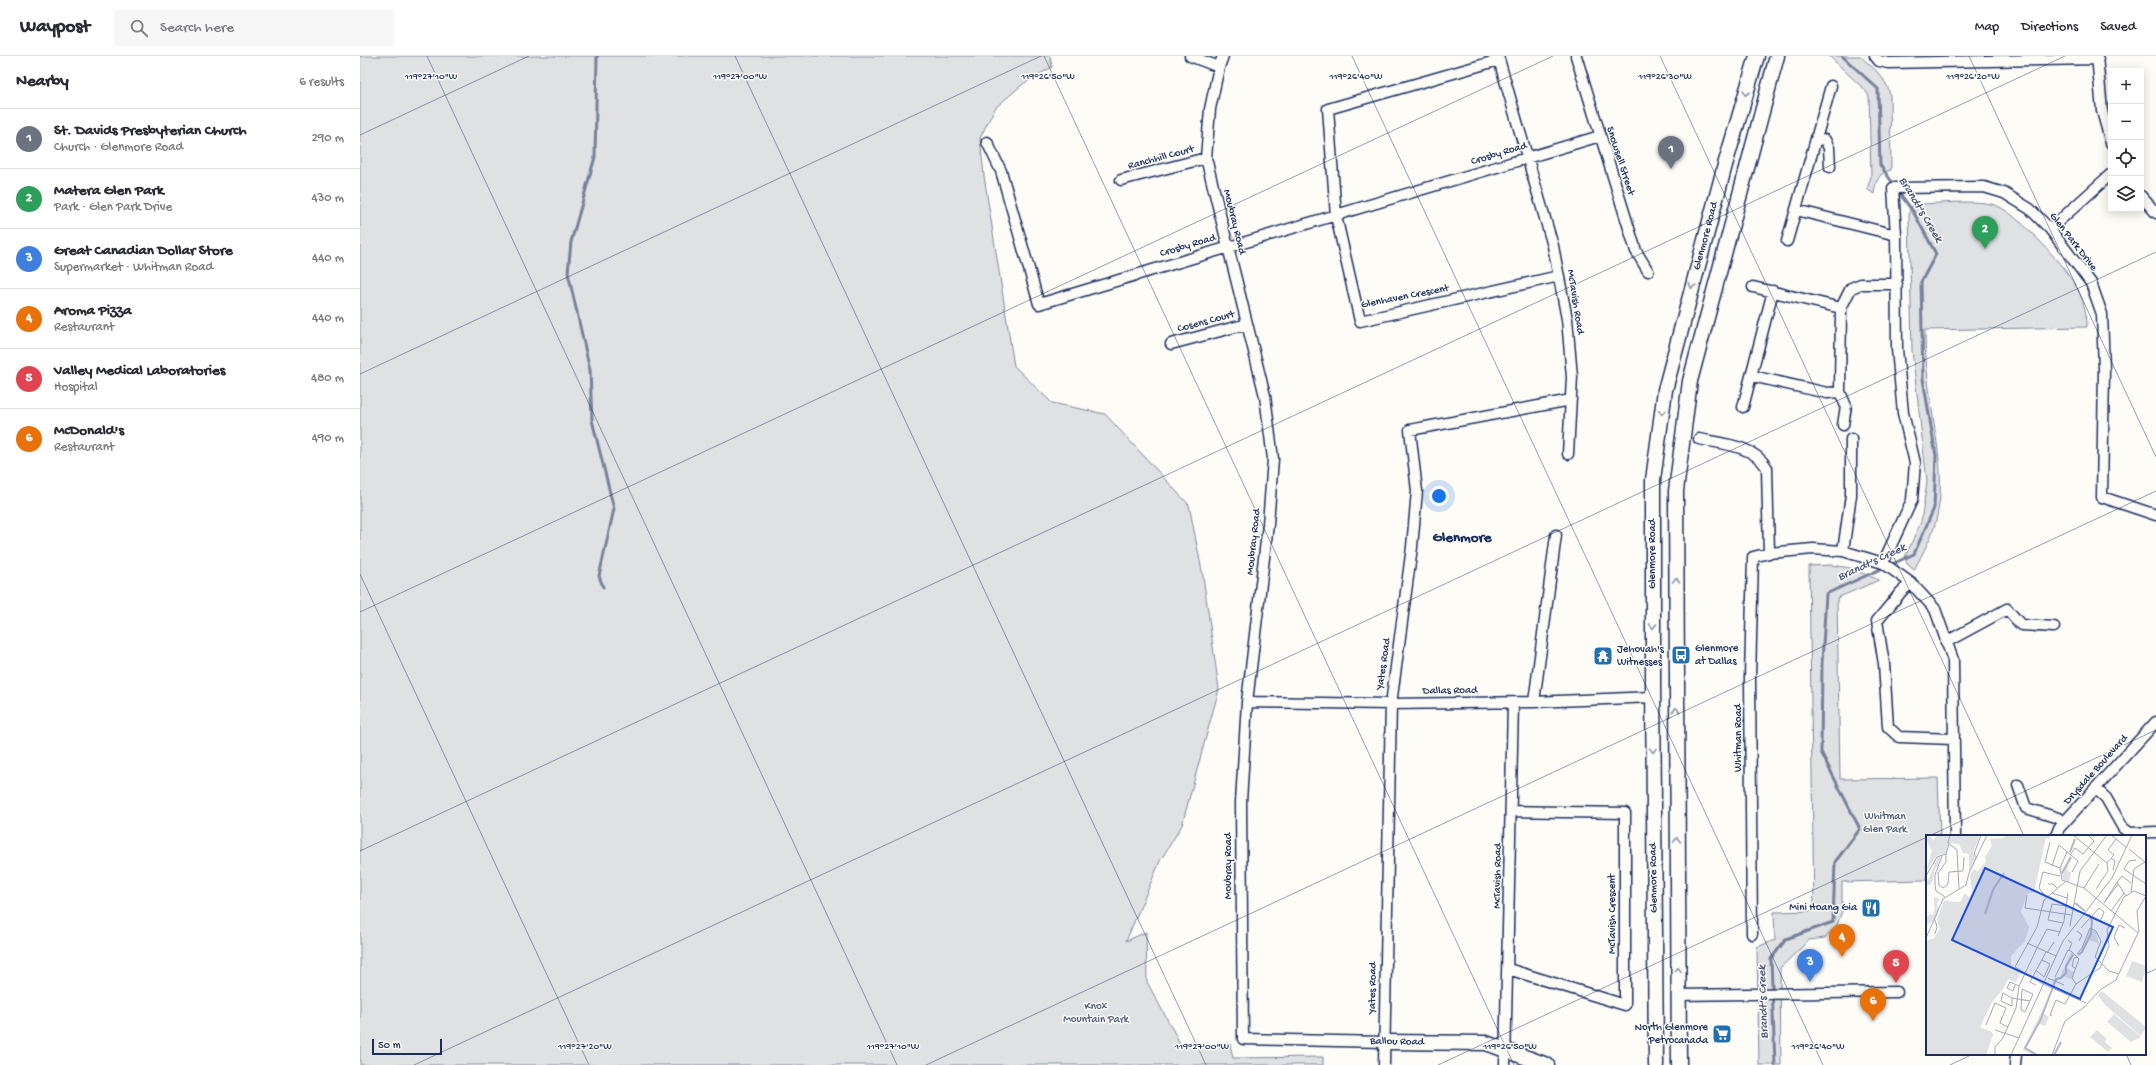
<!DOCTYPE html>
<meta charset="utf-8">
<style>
:root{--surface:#fff;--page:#f7f7f7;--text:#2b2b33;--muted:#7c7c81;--line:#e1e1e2;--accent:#1f6fb2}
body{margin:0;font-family:"Gochi Hand",sans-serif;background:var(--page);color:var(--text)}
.controls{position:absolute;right:12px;top:12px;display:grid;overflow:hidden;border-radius:0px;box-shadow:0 2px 10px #0003}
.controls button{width:36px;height:36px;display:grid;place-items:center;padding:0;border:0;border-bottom:1px solid var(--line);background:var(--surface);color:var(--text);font:20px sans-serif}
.scale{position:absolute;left:12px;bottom:10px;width:70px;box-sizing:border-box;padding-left:4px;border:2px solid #1b2f5e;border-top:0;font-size:11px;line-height:14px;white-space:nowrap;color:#1b2f5e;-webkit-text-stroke:3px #fdfcf7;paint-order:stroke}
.you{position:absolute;left:1079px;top:440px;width:14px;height:14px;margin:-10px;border:3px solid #fff;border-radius:50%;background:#1a73e8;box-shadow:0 0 0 6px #1a73e833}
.badge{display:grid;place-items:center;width:26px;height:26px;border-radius:50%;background:var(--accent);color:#fff;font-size:13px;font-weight:700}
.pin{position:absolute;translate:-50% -33px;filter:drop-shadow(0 1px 2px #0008)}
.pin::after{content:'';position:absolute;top:21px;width:14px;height:12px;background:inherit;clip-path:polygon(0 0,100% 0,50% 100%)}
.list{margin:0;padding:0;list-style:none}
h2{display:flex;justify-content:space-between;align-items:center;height:52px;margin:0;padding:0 16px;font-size:17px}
h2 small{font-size:13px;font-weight:400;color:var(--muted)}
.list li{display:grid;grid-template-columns:26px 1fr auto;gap:12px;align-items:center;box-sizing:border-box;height:60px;padding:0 16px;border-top:1px solid var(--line)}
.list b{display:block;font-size:15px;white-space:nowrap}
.list p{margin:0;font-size:13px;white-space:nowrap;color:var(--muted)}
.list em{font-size:13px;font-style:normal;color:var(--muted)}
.icon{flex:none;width:22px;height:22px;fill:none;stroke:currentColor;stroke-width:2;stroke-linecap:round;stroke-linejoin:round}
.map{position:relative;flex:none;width:1796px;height:1009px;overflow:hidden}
header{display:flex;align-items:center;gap:24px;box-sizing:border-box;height:56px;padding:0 20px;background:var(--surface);border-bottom:1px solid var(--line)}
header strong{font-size:19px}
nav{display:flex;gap:22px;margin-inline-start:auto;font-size:14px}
.search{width:280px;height:36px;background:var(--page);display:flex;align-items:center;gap:10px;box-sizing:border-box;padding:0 14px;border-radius:0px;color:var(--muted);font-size:15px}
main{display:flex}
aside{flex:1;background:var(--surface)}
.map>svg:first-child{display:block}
.green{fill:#e0e1e3;stroke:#7e88a0}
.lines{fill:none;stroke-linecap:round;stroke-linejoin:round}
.stream{stroke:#76819c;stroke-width:3}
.street-casing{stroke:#1b2f5e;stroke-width:13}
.secondary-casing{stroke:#1b2f5e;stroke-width:17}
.street{stroke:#fdfcf7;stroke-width:10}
.secondary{stroke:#fdfcf7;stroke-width:14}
.oneway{stroke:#8c96aa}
.ticks{fill:none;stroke:#1b2f5e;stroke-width:1;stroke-opacity:0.45}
.labels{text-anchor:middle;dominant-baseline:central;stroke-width:3;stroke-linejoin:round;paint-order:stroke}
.street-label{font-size:11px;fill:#1b2f5e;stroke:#fdfcf7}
.poi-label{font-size:11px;fill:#1b2f5e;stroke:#fdfcf7;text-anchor:start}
.park-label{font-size:11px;fill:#4c5c7f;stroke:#fdfcf7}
.water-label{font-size:12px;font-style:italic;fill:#49587d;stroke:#fdfcf7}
.district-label{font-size:15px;font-weight:bold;fill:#1b2f5e;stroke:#fdfcf7}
.inset-river{fill:none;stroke:#b3b8c5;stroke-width:2}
.inset-road{fill:none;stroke:#a3aaba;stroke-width:1}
.view{fill:#1d4ed8;fill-opacity:0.15;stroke:#1d4ed8;stroke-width:2}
.inset-edge{fill:none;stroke:#1b2f5e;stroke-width:2}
.ticks-label{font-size:10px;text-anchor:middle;fill:#1b2f5e;stroke:#fdfcf7;stroke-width:3;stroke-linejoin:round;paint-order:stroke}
</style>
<header>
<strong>Waypost</strong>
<div class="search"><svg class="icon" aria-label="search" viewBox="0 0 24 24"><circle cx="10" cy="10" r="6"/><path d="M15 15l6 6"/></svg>Search here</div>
<nav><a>Map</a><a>Directions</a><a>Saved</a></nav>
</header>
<main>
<aside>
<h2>Nearby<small>6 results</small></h2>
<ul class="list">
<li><span class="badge" style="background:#6b7280">1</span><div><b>St. Davids Presbyterian Church</b><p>Church · Glenmore Road</p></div><em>290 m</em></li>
<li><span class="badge" style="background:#2e9e5b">2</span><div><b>Matera Glen Park</b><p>Park · Glen Park Drive</p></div><em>430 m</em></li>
<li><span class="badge" style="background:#3f7fe0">3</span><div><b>Great Canadian Dollar Store</b><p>Supermarket · Whitman Road</p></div><em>440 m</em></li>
<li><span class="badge" style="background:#e8710a">4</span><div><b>Aroma Pizza</b><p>Restaurant</p></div><em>440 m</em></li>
<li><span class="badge" style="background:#e0444e">5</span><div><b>Valley Medical Laboratories</b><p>Hospital</p></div><em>480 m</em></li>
<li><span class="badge" style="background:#e8710a">6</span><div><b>McDonald's</b><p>Restaurant</p></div><em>490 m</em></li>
</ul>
</aside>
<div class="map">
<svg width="1796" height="1009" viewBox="0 0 1796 1009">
<rect width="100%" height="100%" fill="#fdfcf7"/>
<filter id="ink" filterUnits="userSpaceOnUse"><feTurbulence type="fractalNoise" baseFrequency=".025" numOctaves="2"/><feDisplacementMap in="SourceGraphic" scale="8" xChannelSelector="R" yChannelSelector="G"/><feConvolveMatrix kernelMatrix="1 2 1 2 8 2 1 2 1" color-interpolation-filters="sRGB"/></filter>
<g filter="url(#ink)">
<!-- green -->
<path class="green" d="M 0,0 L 690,0 L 692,11 L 663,28 L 635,52 L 620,82 L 624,120 L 654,310 L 692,347 L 745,358 L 829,449 L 843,520 L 859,633 L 822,769 L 800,805 L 766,885 L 786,876 L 787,926 L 821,989 L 870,988 L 873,1002 L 963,1001 L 963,1009 L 0,1009 Z
M 1469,0 L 1500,0 C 1512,11 1527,22 1530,39 L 1531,114 C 1519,116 1515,126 1514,138 L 1507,133 L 1511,121 L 1509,40 L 1505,34 Z
M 1556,148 C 1577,148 1616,143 1635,149 C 1658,157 1708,213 1719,236 C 1724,247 1727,259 1727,271 L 1565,274 C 1565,301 1568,327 1572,354 C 1577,389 1585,425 1577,460 C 1573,480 1563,496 1554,514 L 1547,508 L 1545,501 L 1561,466 L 1567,426 L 1552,294 L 1549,157 L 1551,151 Z
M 1472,509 L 1490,512 L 1519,524 L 1477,542 L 1480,723 L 1578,722 L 1580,780 L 1567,780 L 1567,824 L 1482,826 L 1482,855 L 1476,872 L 1465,882 L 1449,884 L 1420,912 L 1421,1009 L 1399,1009 L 1397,891 L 1415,884 L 1414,856 L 1454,855 L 1449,510 Z"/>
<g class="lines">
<!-- stream -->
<path class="stream" d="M 237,0 L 235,101 L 211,186 L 208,217 L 230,314 L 232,364 L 254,453 L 239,520 L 243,531
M 1482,0 L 1518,33 L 1520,109 L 1535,130
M 1530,509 L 1554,498 L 1574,452 L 1576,400 L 1563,323 L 1561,226 L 1576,198 L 1554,157 L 1538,135
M 1415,1009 L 1411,903 L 1426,883 L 1473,866 L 1475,806 L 1500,773 L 1461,696 L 1462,607 L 1466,538 L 1525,511"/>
<!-- street casing -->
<g class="street-casing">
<path id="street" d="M 830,0 L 859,11
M 863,0 L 859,11 L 850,53 L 846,102 L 905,340 L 913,403 L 908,468 L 887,646 L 881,746 L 883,983 L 1024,986
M 1138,0 L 1193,190 L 1207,263 L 1212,321 L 1208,398
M 1216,0 L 1276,195 L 1288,215
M 1515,0 L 1519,5 L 1528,7 L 1738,3
M 1737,0 L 1742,55 L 1751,87
M 1139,4 L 968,53 L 976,160 L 1000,265 L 1199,220
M 1456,83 L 1465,84 L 1469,92 L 1470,111
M 627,86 L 641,115 L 679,248 L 1240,80
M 761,124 L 846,102
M 1781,140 L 1796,157
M 1436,154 L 1536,179
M 1690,173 L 1751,118
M 1427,185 L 1471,30
M 1393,231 L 1481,252 L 1480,336
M 1481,252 L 1491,232 L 1501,228 L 1537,228
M 811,288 L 887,268
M 1392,320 L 1467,337 L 1480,336 L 1486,350 L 1483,369
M 1383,351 L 1413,235
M 1339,383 C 1362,388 1394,389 1407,412 L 1409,497
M 1483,495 L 1491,439 L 1491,383
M 1523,507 L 1552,444 L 1555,407 L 1543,357 L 1537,293 L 1536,179 L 1533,132 L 1624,131 L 1644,137 L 1670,153 L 1690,173 L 1731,227 L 1742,258 L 1744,313 L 1742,441 L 1796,459
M 1551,527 L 1541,536 L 1517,565 L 1524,608 L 1528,671 L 1539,681 L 1593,683
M 1586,586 L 1647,553 L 1661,569 L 1694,571
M 887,646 L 1031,648 L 1174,646 L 1293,641
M 1174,646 L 1196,479
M 1658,729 L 1666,752 L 1698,762 L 1704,767
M 1735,732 L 1746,742 L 1763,772 L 1770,777 L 1796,776
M 1696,780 L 1699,772 L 1796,666
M 1392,878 L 1390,622 L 1393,501 L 1409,497 L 1453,493 L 1483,495 L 1523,507 L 1551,527 L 1575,553 L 1593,604 L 1595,780
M 1148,913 L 1265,949 L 1265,757 L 1151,755
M 1318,939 L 1537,936
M 1024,1009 L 1031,648 L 1052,491 L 1057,435 L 1050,374 L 1211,344
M 1145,1009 L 1153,647
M 1655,1009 L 1656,998"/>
</g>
<!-- secondary casing -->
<g class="secondary-casing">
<g id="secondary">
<path d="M 1024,986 L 1126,987 L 1187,1009"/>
<path id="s1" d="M 1296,1009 L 1293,625 L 1293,424 L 1305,334 L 1365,109 L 1397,0"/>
<path d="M 1319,1009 L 1316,435 L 1330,325 L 1417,0"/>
</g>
</g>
<!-- street -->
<use href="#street" class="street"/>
<!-- secondary -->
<use href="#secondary" class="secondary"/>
</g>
<!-- one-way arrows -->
<defs><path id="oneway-chevron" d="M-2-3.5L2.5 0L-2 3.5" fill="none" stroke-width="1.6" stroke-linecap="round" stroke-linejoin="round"/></defs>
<g class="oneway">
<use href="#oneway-chevron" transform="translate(1386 37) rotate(107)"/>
<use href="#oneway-chevron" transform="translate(1332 230) rotate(105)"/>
<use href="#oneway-chevron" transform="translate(1302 356) rotate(97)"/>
<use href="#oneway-chevron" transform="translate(1316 524) rotate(-90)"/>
<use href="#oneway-chevron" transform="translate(1293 570) rotate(90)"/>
<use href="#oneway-chevron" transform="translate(1316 654) rotate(-90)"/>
<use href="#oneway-chevron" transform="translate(1293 694) rotate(89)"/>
<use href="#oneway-chevron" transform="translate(1317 784) rotate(-90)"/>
<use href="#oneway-chevron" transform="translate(1318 914) rotate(-90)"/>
</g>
</g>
<!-- ticks -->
<path class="ticks" d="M 67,0 L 537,1009M 375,0 L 846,1009M 684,0 L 1154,1009M 992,0 L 1463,1009M 1300,0 L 1664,780M 1609,0 L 1796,401M 0,79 L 169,0M 0,318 L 681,0M 0,518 L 229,1009M 0,556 L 1193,0M 1569,780 L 1796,674M 0,795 L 1705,0M 1785,918 L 1796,913M 1766,998 L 1771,1009M 54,1009 L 1796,196M 566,1009 L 1796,435M 1078,1009 L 1567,781M 1590,1009 L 1613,998"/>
<!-- icons -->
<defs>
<g id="bus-square" transform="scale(1)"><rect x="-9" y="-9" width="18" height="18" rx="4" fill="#1f6fb2" stroke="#fdfcf7"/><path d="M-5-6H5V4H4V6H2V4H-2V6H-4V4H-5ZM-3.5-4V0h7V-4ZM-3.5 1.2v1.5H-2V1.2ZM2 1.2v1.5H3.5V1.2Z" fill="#fff"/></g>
<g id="temple-square" transform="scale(1)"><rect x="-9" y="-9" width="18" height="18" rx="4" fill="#1f6fb2" stroke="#fdfcf7"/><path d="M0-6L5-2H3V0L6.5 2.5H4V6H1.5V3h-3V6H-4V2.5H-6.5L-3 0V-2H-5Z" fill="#fff"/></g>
<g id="restaurant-square" transform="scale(1)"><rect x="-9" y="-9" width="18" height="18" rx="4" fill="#1f6fb2" stroke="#fdfcf7"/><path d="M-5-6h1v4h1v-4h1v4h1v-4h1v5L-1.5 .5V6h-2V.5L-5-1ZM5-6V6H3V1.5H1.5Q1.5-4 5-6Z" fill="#fff"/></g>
<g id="supermarket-square" transform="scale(1)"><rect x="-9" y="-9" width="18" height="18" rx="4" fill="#1f6fb2" stroke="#fdfcf7"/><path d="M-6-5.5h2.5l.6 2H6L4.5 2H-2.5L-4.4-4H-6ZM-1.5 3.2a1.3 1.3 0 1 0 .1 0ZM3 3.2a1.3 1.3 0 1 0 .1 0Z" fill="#fff"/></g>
</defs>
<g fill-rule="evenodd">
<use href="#bus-square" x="1321" y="599"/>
<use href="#temple-square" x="1243" y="600"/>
<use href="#restaurant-square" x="1511" y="852"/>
<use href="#supermarket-square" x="1362" y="978"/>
</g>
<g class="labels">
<!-- street labels -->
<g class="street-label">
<text transform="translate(1139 98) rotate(-17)">Crosby Road</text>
<text transform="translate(801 102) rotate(-15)">Ranchhill Court</text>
<text transform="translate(1260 105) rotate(72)">Snowsell Street</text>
<text transform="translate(874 166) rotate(76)">Moubray Road</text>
<text stroke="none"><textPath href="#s1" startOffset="835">Glenmore Road</textPath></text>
<text transform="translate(1713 186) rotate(52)">Glen Park Drive</text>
<text transform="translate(828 190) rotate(-17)">Crosby Road</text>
<text transform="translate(1045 241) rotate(-11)">Glenhaven Crescent</text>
<text transform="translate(1215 246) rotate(81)">McTavish Road</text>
<text transform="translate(846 266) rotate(-15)">Cosens Court</text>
<text transform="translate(894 486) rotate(-84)">Moubray Road</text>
<text transform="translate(1293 498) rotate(-90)">Glenmore Road</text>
<text transform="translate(1024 608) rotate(-82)">Yates Road</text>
<text transform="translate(1090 635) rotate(-1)">Dallas Road</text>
<text transform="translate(1379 682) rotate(-90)">Whitman Road</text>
<text transform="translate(1736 714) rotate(-48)">Drysdale Boulevard</text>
<text transform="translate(869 810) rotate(-90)">Moubray Road</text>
<text transform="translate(1138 820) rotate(-89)">McTavish Road</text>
<text transform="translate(1294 822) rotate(-91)">Glenmore Road</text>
<text transform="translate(1253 858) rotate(-90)">McTavish Crescent</text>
<text transform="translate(1013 932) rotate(-89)">Yates Road</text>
<text transform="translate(1037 986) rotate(1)">Ballou Road</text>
</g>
<!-- poi labels -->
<g class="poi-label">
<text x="1335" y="593">Glenmore<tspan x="1335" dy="13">at Dallas</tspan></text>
<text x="1257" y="594">Jehovah's<tspan x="1257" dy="13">Witnesses</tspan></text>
<text x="1497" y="852" text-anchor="end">Mini Hoang Gia</text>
<text x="1348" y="972" text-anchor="end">North Glenmore<tspan x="1348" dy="13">Petrocanada</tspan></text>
</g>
<!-- park labels -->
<g class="park-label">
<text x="1525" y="761">Whitman<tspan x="1525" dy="13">Glen Park</tspan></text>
<text x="736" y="951">Knox<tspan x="736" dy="13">Mountain Park</tspan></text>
</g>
<!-- water labels -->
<g class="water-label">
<text transform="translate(1560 154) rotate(59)">Brandt's Creek</text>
<text transform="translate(1512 507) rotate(-25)">Brandt's Creek</text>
<text transform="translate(1404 946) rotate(-92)">Brandt's Creek</text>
</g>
<!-- district labels -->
<g class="district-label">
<text x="1102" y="482">Glenmore</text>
</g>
</g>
<!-- overview -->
<g transform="translate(1566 779)">
<rect width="220" height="220" fill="#fdfcf7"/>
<path d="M 10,0 L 54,0 L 47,18 L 50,23 L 43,37 L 43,19 L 37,18 L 33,9 L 26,8 L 22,9 L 20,18 L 11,21 L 0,36 L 6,16 L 0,4 L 3,1 L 8,5 ZM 81,0 L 125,0 L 123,4 L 120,3 L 108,57 L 101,59 L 95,77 L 103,92 L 99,106 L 85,121 L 85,130 L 95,136 L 90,147 L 82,144 L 77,154 L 66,167 L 54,192 L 66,197 L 67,200 L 60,220 L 0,220 L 0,106 L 8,103 L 14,94 L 11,84 L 18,66 L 34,67 L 39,58 L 43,62 L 46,58 L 44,39 L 49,34 L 51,37 L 60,27 L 59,22 L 66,11 L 64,4 L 77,3 ZM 143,21 L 145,22 L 141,35 L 145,38 L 143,48 L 137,44 L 135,37 L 138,37 ZM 12,22 L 15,22 L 8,37 L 7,45 L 4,50 L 0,50 ZM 8,62 L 13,64 L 11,69 L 13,76 L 9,85 L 0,90 L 0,83 L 4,79 L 7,80 L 9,72 L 6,68 L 8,70 ZM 164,95 L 170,97 L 173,109 L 161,104 L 157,116 L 153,121 ZM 145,117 L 150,121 L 146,121 L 141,133 L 148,137 L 145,144 L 137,141 L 125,151 L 129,143 L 134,142 ZM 206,126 L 220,131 L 216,147 L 200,141 ZM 126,155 L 117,178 L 123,182 L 119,191 L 112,188 L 100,213 L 113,220 L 108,220 L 97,215 ZM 176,156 L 220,192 L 215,201 L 179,170 L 172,160 ZM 188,179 L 215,202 L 205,207 L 181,187 ZM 171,195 L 181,204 L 179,207 L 186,213 L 182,217 L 164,202 Z" fill="#e0e1e3"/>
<path class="inset-river" d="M 144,17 L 149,4M 136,38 L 145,22M 149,68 L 159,76M 59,79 L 67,55 L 78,38M 152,120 L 156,117 L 165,99 L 166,86 L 163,79M 111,220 L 99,213 L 114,186 L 130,144 L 135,143 L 140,138 L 140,131 L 147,120M 128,220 L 135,207"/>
<path class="inset-road" d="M 24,0 L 22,8 L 31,15 L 33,54M 147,0 L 181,28 L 188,20 L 182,15 L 190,4M 185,0 L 201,13M 124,7 L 119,27 L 134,33M 0,9 L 0,22M 203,14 L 220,28M 141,17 L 134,33 L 136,45 L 158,53 L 212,98M 20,19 L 20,27 L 12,38 L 13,50 L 17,53 L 22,49 L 23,37 L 37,36 L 38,22M 144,20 L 149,13 L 157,19 L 168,6 L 162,0M 16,21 L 9,40 L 9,50 L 10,56 L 19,62M 51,23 L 48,19 L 55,0M 185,23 L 189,26 L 187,35M 210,25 L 203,26 L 198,34 L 220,49M 126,31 L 133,10 L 152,26 L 146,37M 0,41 L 11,22 L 20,19 L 23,9M 139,47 L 118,65 L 111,92 L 89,132 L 117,149 L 160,168M 191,47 L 178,68 L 192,49M 122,49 L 127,49 L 132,54M 158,53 L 173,29M 170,54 L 182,36 L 181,28M 205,57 L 208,34 L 219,27M 126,58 L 141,63M 101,60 L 99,73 L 145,80M 200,61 L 191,47 L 196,41 L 205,48M 120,62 L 113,53 L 117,37 L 134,41M 185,76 L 198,58M 174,87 L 178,77 L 173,73 L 166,81 L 167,84 L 168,84 L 182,90 L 183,91M 137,88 L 122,85 L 126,69 L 140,71M 144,91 L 154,36 L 181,0M 155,93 L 163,84M 151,96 L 156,100 L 153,106M 213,98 L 211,76 L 220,61M 9,99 L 11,92 L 9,85M 132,101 L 138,86 L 142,58M 0,103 L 17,64 L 40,50 L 43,38 L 61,0M 142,105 L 146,108 L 143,115M 101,108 L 130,121M 193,111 L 188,102 L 193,90 L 199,93M 121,118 L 128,107M 151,119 L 156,113 L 164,93 L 170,96 L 175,106 L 169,122 L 183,136 L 193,139M 150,134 L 146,131 L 148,123 L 152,122M 111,136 L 118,142 L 124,129 L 116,125M 129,142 L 142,115 L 145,116 L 153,124 L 146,143 L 150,149M 122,143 L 138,150M 89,150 L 87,156 L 81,153 L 84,147 L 93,151M 110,150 L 104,147 L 120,117M 96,154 L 107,159 L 99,177 L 95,175 ZM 86,163 L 86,171 L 75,166 L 77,158 L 86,163 L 104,166M 161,169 L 174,155 L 190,145 L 212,98M 126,181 L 124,180 L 130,165 L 139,169 L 150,149 L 174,133 L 183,111 L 181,95 L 198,62 L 208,56 L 220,61M 60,190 L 69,168 L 80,173 L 74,188 L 82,192M 69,195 L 93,203M 69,220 L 69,212 L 77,203 L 90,173 L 93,151 L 111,113 L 121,94 L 134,97M 85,220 L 137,106 L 186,43 L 206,0M 126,220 L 139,186 L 161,170"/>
<path class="view" d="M 59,33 L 187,92 L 154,164 L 26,105 Z"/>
<rect width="220" height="220" class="inset-edge"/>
</g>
<g class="ticks-label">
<text x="71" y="23">119°27'10"W</text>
<text x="380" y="23">119°27'00"W</text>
<text x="688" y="23">119°26'50"W</text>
<text x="996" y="23">119°26'40"W</text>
<text x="1305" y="23">119°26'30"W</text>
<text x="1613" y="23">119°26'20"W</text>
<text x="225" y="993">119°27'20"W</text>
<text x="533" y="993">119°27'10"W</text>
<text x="842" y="993">119°27'00"W</text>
<text x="1150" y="993">119°26'50"W</text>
<text x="1458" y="993">119°26'40"W</text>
</g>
</svg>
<div class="controls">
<button>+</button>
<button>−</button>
<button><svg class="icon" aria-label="locate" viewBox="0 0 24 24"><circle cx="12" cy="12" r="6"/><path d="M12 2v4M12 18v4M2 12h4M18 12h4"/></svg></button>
<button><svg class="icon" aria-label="layers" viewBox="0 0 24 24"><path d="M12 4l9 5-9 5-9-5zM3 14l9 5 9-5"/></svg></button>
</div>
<div class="scale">50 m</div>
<div class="you"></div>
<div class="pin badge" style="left:1311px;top:113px;background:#6b7280">1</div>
<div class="pin badge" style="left:1625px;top:193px;background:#2e9e5b">2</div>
<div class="pin badge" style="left:1450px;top:926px;background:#3f7fe0">3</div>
<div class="pin badge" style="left:1482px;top:901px;background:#e8710a">4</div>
<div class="pin badge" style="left:1536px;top:927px;background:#e0444e">5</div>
<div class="pin badge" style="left:1513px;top:965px;background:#e8710a">6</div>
</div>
</main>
